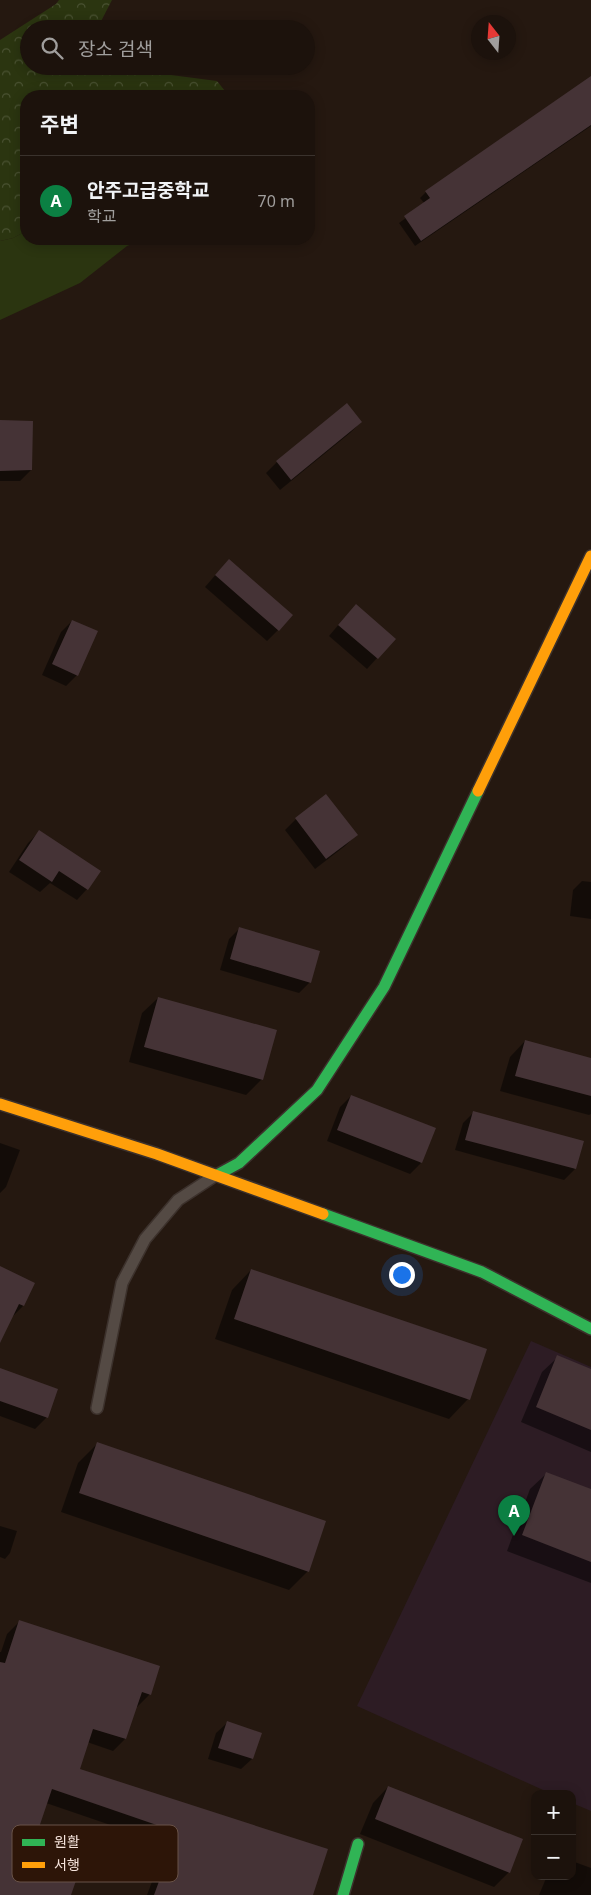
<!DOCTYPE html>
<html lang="ko">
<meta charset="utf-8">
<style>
:root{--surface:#1c120c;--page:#251b15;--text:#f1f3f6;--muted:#a09e9d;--line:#3a322d;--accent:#0b8043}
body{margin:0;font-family:"Noto Sans","Noto Sans KR",sans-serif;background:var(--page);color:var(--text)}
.controls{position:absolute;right:15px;bottom:15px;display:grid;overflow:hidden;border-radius:10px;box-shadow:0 2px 12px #0003}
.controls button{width:45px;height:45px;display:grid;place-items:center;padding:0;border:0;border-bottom:1px solid var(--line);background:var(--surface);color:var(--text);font:25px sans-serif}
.compass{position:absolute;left:471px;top:15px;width:45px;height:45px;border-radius:50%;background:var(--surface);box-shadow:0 2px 12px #0003;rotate:343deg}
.you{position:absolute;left:401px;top:1274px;width:18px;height:18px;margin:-12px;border:4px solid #fff;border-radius:50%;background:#1a73e8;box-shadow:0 0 0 8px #1a73e833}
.badge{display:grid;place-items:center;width:32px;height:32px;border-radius:50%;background:var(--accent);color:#fff;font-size:16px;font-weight:700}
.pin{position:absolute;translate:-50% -41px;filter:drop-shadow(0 1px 2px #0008)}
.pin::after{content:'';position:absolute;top:26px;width:18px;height:15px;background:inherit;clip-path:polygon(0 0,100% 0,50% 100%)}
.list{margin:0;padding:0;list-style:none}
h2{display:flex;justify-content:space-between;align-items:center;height:65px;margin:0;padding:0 20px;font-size:21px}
h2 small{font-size:16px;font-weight:400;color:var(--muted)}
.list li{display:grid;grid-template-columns:32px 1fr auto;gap:15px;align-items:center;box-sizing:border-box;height:90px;padding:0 20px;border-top:1px solid var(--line)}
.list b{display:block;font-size:19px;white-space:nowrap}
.list p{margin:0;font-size:16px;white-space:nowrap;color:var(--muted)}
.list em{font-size:16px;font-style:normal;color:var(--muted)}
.icon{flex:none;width:28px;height:28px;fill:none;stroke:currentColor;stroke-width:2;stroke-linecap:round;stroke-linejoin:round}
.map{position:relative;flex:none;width:591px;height:1895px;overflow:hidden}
.search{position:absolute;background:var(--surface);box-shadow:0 2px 12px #0003;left:20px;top:20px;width:295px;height:55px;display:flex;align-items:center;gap:12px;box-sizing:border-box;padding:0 18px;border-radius:28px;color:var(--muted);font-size:19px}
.panel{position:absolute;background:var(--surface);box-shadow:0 2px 12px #0003;left:20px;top:90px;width:295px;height:155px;border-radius:20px}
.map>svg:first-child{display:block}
.education{fill:#2d1c24}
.green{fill:#2b3510}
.forest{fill:url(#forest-crowns)}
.shadow{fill:#0007}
.building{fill:#453336}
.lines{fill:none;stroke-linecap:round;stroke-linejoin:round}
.lane-casing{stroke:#3c312c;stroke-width:14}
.fast-casing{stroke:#3c312c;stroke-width:14}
.slow-casing{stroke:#3c312c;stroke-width:14}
.lane{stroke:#544a44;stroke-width:11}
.fast{stroke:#30b455;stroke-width:11}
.slow{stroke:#ff9f0a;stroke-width:11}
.key{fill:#2d1508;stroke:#695348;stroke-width:1}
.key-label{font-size:14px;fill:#f6e4dc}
</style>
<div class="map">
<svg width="591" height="1895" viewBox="0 0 591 1895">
<defs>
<pattern id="forest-crowns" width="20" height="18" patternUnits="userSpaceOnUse" patternTransform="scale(1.25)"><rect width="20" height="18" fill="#2b3510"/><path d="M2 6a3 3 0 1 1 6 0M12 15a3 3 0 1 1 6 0" fill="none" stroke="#4a5232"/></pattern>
</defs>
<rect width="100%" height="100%" fill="#251810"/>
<!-- education -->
<path class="education" d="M 531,1341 L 591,1367 L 591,1811 L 572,1803 L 572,1794 L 552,1794 L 357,1706 Z"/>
<!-- green -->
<path class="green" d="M 26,231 L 26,239 L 145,239 L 127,246 L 80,283 L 0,320 L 0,241 L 13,238 Z"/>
<!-- forest -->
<path class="forest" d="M 59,0 L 112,0 L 97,29 L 29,29 L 29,66 L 165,66 L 171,75 L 217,81 L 229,96 L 26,96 L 26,231 L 13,238 L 0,241 L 0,40 L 56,4 Z"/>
<!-- shadow -->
<path class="shadow" d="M 591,78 L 591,126 L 415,246 L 399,223 L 425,204 L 420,198 L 426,192 Z
M 347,405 L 361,422 L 350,433 L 280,490 L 266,473 L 277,462 Z
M 0,422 L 31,470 L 20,481 L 0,481 Z
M 218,572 L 278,630 L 267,641 L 205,587 Z
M 345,617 L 377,658 L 367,669 L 329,636 Z
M 72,621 L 77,675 L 66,686 L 42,675 L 61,632 Z
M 296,819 L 356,835 L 345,846 L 315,869 L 285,830 Z
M 39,832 L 87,889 L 77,900 L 50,883 L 40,892 L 9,872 L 28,843 Z
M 582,881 L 591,882 L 591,919 L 570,916 L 573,890 Z
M 240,928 L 310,982 L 299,993 L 220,970 L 229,939 Z
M 158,998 L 262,1079 L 246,1095 L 129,1062 L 142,1013 Z
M 525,1041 L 591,1059 L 591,1114 L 589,1115 L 500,1091 L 510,1057 Z
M 351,1096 L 421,1163 L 410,1174 L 327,1141 L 340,1107 Z
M 474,1112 L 575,1169 L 564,1180 L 455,1150 L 463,1123 Z
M 0,1143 L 20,1150 L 6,1187 L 0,1193 Z
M 0,1268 L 23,1306 L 12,1317 L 0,1336 Z
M 251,1270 L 468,1399 L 449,1419 L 215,1339 L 232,1290 Z
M 558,1357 L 591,1371 L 591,1452 L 521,1422 L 542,1372 Z
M 0,1380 L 57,1389 L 46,1418 L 35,1429 L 0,1416 Z
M 97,1444 L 308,1571 L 289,1590 L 61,1512 L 78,1463 Z
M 546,1474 L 591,1491 L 591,1583 L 507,1551 L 530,1489 Z
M 0,1526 L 17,1531 L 10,1553 L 5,1559 L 0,1557 Z
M 19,1622 L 158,1667 L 149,1695 L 137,1707 L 136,1706 L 125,1739 L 113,1751 L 87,1742 L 78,1769 L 312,1895 L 147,1895 L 166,1844 L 46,1803 L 27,1858 L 70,1895 L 0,1895 L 0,1652 L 1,1652 L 7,1634 Z
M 227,1723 L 252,1759 L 241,1769 L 208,1759 L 216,1733 Z
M 388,1787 L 509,1872 L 494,1887 L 360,1834 L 373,1803 Z
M 572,1861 L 591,1868 L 591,1895 L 539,1895 L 547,1876 L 572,1876 Z"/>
<!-- building -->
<path class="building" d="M 591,76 L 591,125 L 421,241 L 404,216 L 430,198 L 425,191 Z
M 347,403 L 362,422 L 291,480 L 276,461 Z
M 0,420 L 33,421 L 32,470 L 0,471 Z
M 229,559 L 293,615 L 279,631 L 215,575 Z
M 356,604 L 396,639 L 378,659 L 338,625 Z
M 72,620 L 98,631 L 78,676 L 52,664 Z
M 326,794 L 358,835 L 326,859 L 295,818 Z
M 39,830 L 101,871 L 88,890 L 59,871 L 52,882 L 19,860 Z
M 239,927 L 320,951 L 311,983 L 230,959 Z
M 158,997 L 277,1030 L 263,1080 L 144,1047 Z
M 525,1040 L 591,1058 L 591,1096 L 515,1076 Z
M 351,1095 L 436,1128 L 422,1163 L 337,1130 Z
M 473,1111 L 584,1141 L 576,1169 L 465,1140 Z
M 0,1266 L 35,1283 L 24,1306 L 19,1304 L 0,1343 Z
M 251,1269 L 487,1349 L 470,1400 L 234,1319 Z
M 557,1355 L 591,1369 L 591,1430 L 536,1407 Z
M 0,1368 L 58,1389 L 48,1418 L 0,1401 Z
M 97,1442 L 326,1521 L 309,1572 L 79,1493 Z
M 546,1472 L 591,1489 L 591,1562 L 522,1535 Z
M 19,1620 L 160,1666 L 151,1695 L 142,1692 L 126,1739 L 93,1729 L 80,1769 L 328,1849 L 313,1895 L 154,1895 L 177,1832 L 52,1789 L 29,1857 L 78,1875 L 71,1895 L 0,1895 L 0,1662 L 5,1663 Z
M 227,1721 L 262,1733 L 253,1759 L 218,1748 Z
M 388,1786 L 523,1839 L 510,1873 L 375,1819 Z"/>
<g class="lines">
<!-- lane casing -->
<g class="lane-casing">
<path id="lane" d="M 97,1408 L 122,1283 L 145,1239 L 178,1200 L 213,1177"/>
</g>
<!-- fast casing -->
<g class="fast-casing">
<path id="fast" d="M 217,1175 L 239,1163 L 317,1090 L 384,987 L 478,791
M 323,1214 L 482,1272 L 591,1329
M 343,1895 L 358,1844"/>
</g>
<!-- slow casing -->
<g class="slow-casing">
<path id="slow" d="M 478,791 L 591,556
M 0,1104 L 157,1154 L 323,1214"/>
</g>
<!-- lane -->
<use href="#lane" class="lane"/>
<!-- fast -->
<use href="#fast" class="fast"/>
<!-- slow -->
<use href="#slow" class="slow"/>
</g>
<!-- legend -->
<rect x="12" y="1825" width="166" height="57" rx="8" class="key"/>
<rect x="22" y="1839" width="23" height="7" fill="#30b455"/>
<rect x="22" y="1862" width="23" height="6" fill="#ff9f0a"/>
<g class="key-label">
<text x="54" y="1847">원활</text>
<text x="54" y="1870">서행</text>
</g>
</svg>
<div class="controls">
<button>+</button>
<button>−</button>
</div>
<svg class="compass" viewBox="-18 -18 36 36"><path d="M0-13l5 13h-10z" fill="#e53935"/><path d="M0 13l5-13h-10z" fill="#a09e9d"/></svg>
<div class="you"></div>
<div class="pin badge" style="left:514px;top:1536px">A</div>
<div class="search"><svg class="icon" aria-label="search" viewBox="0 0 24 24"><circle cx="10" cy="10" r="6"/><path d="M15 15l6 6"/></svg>장소 검색</div>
<section class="panel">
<h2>주변<small></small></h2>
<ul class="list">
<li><span class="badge">A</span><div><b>안주고급중학교</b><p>학교</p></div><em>70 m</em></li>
</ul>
</section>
</div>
